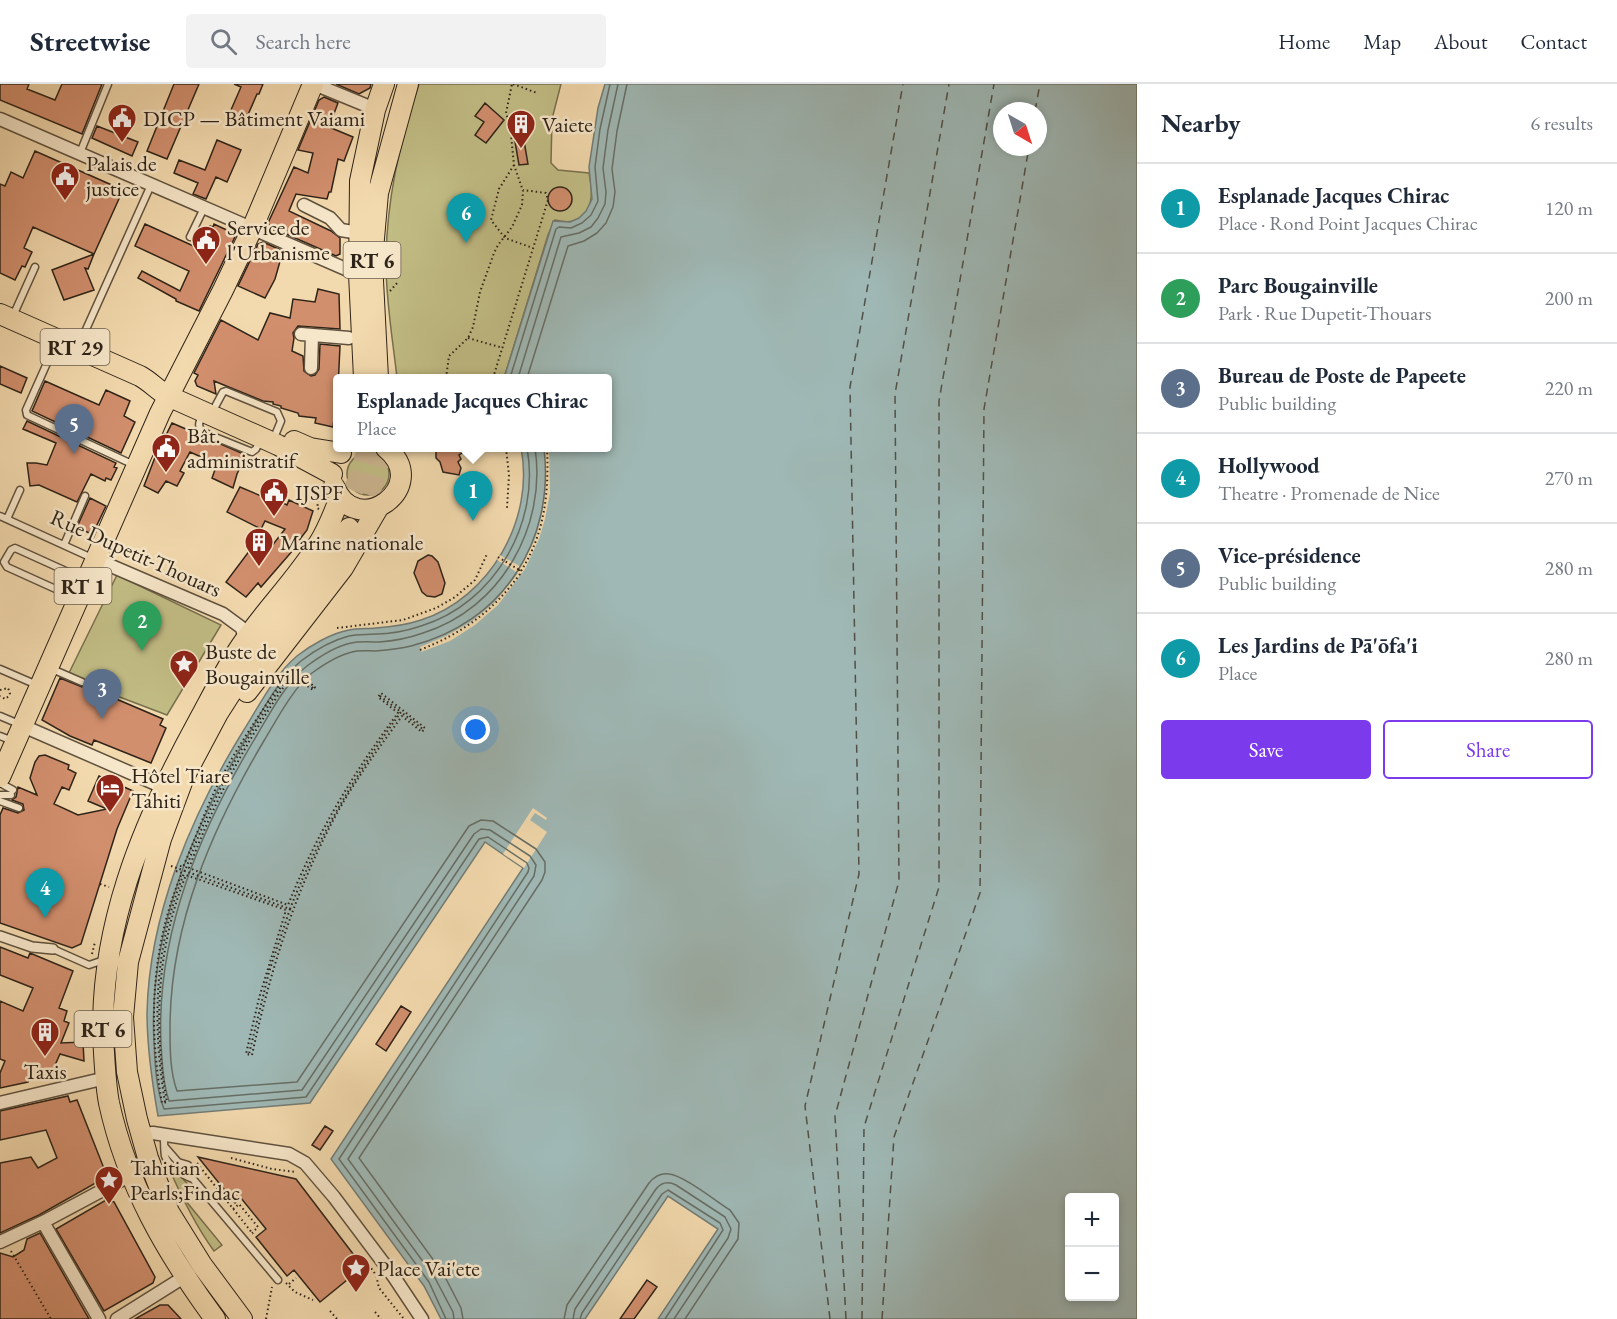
<!DOCTYPE html>
<meta charset="utf-8">
<style>
:root{--surface:#fff;--page:#f2f2f3;--text:#1f2937;--muted:#747a83;--line:#e0e1e3;--accent:#7c3aed}
body{margin:0;font-family:"EB Garamond",serif;background:var(--page);color:var(--text)}
.controls{position:absolute;right:18px;bottom:18px;display:grid;overflow:hidden;border-radius:6px;box-shadow:0 3px 9px #0003}
.controls button{width:54px;height:54px;display:grid;place-items:center;padding:0;border:0;border-bottom:2px solid var(--line);background:var(--surface);color:var(--text);font:30px sans-serif}
.compass{position:absolute;left:993px;top:18px;width:54px;height:54px;border-radius:50%;background:var(--surface);box-shadow:0 3px 9px #0003;rotate:141deg}
.you{position:absolute;left:476px;top:646px;width:21px;height:21px;margin:-15px;border:4px solid #fff;border-radius:50%;background:#1a73e8;box-shadow:0 0 0 9px #1a73e833}
.badge{display:grid;place-items:center;width:39px;height:39px;border-radius:50%;background:var(--accent);color:#fff;font-size:20px;font-weight:700}
.pin{position:absolute;translate:-50% -50px;filter:drop-shadow(0 2px 3px #0008)}
.pin::after{content:'';position:absolute;top:32px;width:21px;height:18px;background:inherit;clip-path:polygon(0 0,100% 0,50% 100%)}
.popup{position:absolute;left:333px;top:290px;width:279px;height:78px;box-sizing:border-box;display:grid;place-content:center;border-radius:6px;background:var(--surface);filter:drop-shadow(0 2px 4px #0005);font-size:20px;white-space:nowrap;color:var(--muted)}
.popup b{font-size:22px;color:var(--text)}
.popup::after{content:'';position:absolute;left:50%;top:100%;margin-left:-12px;border:12px solid transparent;border-top-color:var(--surface)}
.list{margin:0;padding:0;list-style:none}
h2{display:flex;justify-content:space-between;align-items:center;height:78px;margin:0;padding:0 24px;font-size:26px}
h2 small{font-size:20px;font-weight:400;color:var(--muted)}
.list li{display:grid;grid-template-columns:39px 1fr auto;gap:18px;align-items:center;box-sizing:border-box;height:90px;padding:0 24px;border-top:2px solid var(--line)}
.list b{display:block;font-size:22px;white-space:nowrap}
.list p{margin:0;font-size:20px;white-space:nowrap;color:var(--muted)}
.list em{font-size:20px;font-style:normal;color:var(--muted)}
.actions{display:flex;gap:12px;padding:18px 24px}
.actions a{flex:1;padding:14px 0;border:2px solid var(--accent);border-radius:6px;text-align:center;font-size:21px;color:var(--accent)}
.actions .main{background:var(--accent);color:#fff}
.icon{flex:none;width:33px;height:33px;fill:none;stroke:currentColor;stroke-width:2;stroke-linecap:round;stroke-linejoin:round}
.map{position:relative;flex:none;width:1137px;height:1235px;overflow:hidden}
header{display:flex;align-items:center;gap:36px;box-sizing:border-box;height:84px;padding:0 30px;background:var(--surface);border-bottom:2px solid var(--line)}
header strong{font-size:28px}
nav{display:flex;gap:33px;margin-inline-start:auto;font-size:21px}
.search{width:420px;height:54px;background:var(--page);display:flex;align-items:center;gap:15px;box-sizing:border-box;padding:0 21px;border-radius:6px;color:var(--muted);font-size:22px}
main{display:flex}
aside{flex:1;background:var(--surface)}
.map>svg:first-child{display:block}
.green{fill:#c2bd85;stroke:#78704e;stroke-width:1.5}
.water{fill:#9fb8b5;stroke:#727c76;stroke-width:1.5;fill-rule:evenodd}
.pier{fill:#f3daae}
.lines{fill:none;stroke-linecap:round;stroke-linejoin:round}
.shore{stroke:#666e66;stroke-width:1.5}
.ferry{stroke:#505047;stroke-width:1.5;stroke-dasharray:8 6;stroke-linecap:butt}
.building{fill:#d28f6e;stroke:#2e2318;stroke-width:1.5}
.primary-tunnel{stroke:#ccb590;stroke-width:20;stroke-dasharray:20 10;stroke-linecap:butt}
.service-casing{stroke:#5f513e;stroke-width:9}
.pedestrian-casing{stroke:#5f513e;stroke-width:12}
.minor-casing{stroke:#5f513e;stroke-width:15}
.primary-casing{stroke:#2e2318;stroke-width:22}
.path{stroke:#2e2318;stroke-width:2;stroke-dasharray:1.5 3;stroke-linecap:butt}
.service{stroke:#f7e7ca;stroke-width:6}
.pedestrian{stroke:#f7e7ca;stroke-width:9}
.minor{stroke:#f7e7ca;stroke-width:12}
.primary{stroke:#f3daae;stroke-width:20}
.labels{text-anchor:middle;dominant-baseline:central;stroke-width:5;stroke-linejoin:round;paint-order:stroke}
.shield{fill:#f7e7ca;stroke:#6a5e4d;stroke-width:1.5}
.shield-label{font-size:21px;font-weight:bold;fill:#2e2318}
.poi-label{font-size:22px;fill:#2e2318;stroke:#f7e7ca;text-anchor:start}
.street-label{font-size:22px;fill:#2e2318;stroke:#f7e7ca}
</style>
<header>
<strong>Streetwise</strong>
<div class="search"><svg class="icon" aria-label="search" viewBox="0 0 24 24"><circle cx="10" cy="10" r="6"/><path d="M15 15l6 6"/></svg>Search here</div>
<nav><a>Home</a><a>Map</a><a>About</a><a>Contact</a></nav>
</header>
<main>
<div class="map">
<svg width="1137" height="1235" viewBox="0 0 1137 1235">
<rect width="100%" height="100%" fill="#f3daae"/>
<filter id="stains"><feTurbulence type="fractalNoise" baseFrequency=".00333" numOctaves="4"/><feColorMatrix values="0 0 0 0 .2 0 0 0 0 .09 0 0 0 0 .02 0 0 0 .5 -.17"/></filter>
<radialGradient id="worn" r=".72"><stop offset=".6" stop-color="#630" stop-opacity="0"/><stop offset="1" stop-color="#630" stop-opacity=".3"/></radialGradient>
<!-- green -->
<path class="green" d="M 419,0 L 561,0 L 552,35 L 551,79 L 558,86 L 589,89 C 595,115 591,145 555,136 L 548,151 L 504,294 L 397,294 C 393,257 386,218 386,180 C 386,118 399,59 419,0 Z
M347 390a21 21 0 1 1 42 0a21 21 0 1 1-42 0Z
M 117,491 L 221,541 L 167,631 L 67,593 Z
M 168,1082 L 178,1089 L 190,1103 L 181,1111 L 222,1161 L 214,1167 C 195,1141 181,1112 168,1082 Z"/>
<!-- water -->
<path class="water" d="M 605,0 L 1137,0 L 1137,1235 L 658,1235 L 718,1145 L 668,1112 L 585,1235 L 441,1235 L 424,1202 L 331,1075 L 523,784 L 485,758 L 310,1019 L 158,1032 C 152,998 147,964 147,929 C 149,831 191,732 242,649 C 258,624 274,591 297,572 C 311,561 332,549 349,546 C 358,544 368,545 376,544 C 391,543 406,541 421,536 C 490,514 535,435 521,364 L 608,364 L 608,294 L 504,294 L 553,137 L 570,138 L 579,134 L 586,127 L 592,115 L 589,83 L 598,24 ZM 1002,27 L 1038,27 L 1038,63 L 1002,63 ZM 1070,1114 L 1114,1114 L 1114,1212 L 1070,1212 Z"/>
<!-- pier -->
<path class="pier" d="M 545,364 L 549,364 L 550,409 L 545,435 L 539,455 L 525,485 L 498,521 L 475,541 L 450,557 L 421,568 L 420,563 L 446,552 L 471,538 L 494,519 L 508,502 L 518,489 L 497,476 L 500,471 L 521,483 L 535,455 L 541,435 L 545,409 Z
M 533,724 L 547,734 L 546,736 L 535,729 L 530,736 L 547,748 L 524,784 L 503,770 Z"/>
<g class="lines">
<!-- shore -->
<path class="shore" d="M 510,294 L 556,145 L 559,143 L 571,144 L 582,139 L 591,131 L 598,117 L 595,83 L 600,45 L 610,0
M 518,294 L 561,153 L 579,149 L 591,143 L 598,134 L 605,120 L 606,108 L 603,84 L 608,46 L 618,0
M 527,294 L 568,162 L 584,157 L 597,149 L 606,139 L 613,123 L 615,108 L 612,85 L 617,47 L 627,0
M 446,1235 L 429,1198 L 339,1075 L 528,788 L 529,784 L 527,779 L 488,753 L 479,755 L 306,1013 L 164,1025 C 156,1005 155,979 154,958 C 148,846 194,741 251,646 C 264,623 280,594 301,577 C 314,567 333,556 349,552 C 358,550 367,551 376,550 C 391,550 406,547 421,542 C 494,520 541,439 527,364
M 454,1235 L 453,1228 L 435,1194 L 348,1075 L 534,792 L 536,781 L 530,772 L 490,746 L 481,745 L 474,750 L 302,1006 L 169,1017 C 163,999 162,978 161,959 C 156,848 201,744 257,651 C 270,629 287,597 307,582 C 319,573 337,562 351,559 C 360,557 370,558 379,558 C 394,557 409,554 423,549 C 501,525 547,442 535,364
M 463,1235 L 461,1224 L 443,1189 L 359,1074 L 542,796 L 545,788 L 545,778 L 536,765 L 493,737 L 481,736 L 469,742 L 297,998 L 177,1007 C 170,988 170,965 170,944 C 170,840 212,744 265,655 C 277,635 294,603 312,589 C 323,581 339,571 352,568 C 359,566 367,567 375,567 C 387,566 399,565 411,562 C 503,539 555,457 544,364
M 564,1235 L 567,1221 L 649,1099 C 654,1093 661,1089 669,1090 C 683,1091 717,1118 730,1126 L 739,1139 L 738,1155 L 685,1235
M 573,1235 L 575,1225 L 656,1105 C 661,1099 668,1097 676,1101 L 725,1133 L 731,1145 L 728,1154 L 674,1235
M 580,1235 L 582,1229 L 662,1110 L 668,1106 L 720,1139 L 723,1146 L 665,1235"/>
<!-- ferry -->
<path class="ferry" d="M 1035,27 L 1040,0
M 830,1235 L 805,1022 L 859,790 L 850,303 L 903,0
M 846,1235 L 835,1032 L 899,797 L 895,310 L 949,0
M 862,1235 L 864,1043 L 939,803 L 939,317 L 994,0
M 882,1235 L 894,1053 L 980,809 L 984,325 L 1029,63"/>
</g>
<!-- building -->
<path class="building" d="M 0,0 L 29,0 L 27,5 L 55,16 L 62,0 L 102,0 L 82,50 L 0,16 Z
M 174,0 L 199,0 L 167,75 L 147,67 Z
M 234,0 L 263,0 L 259,10 L 257,10 L 243,42 L 227,35 L 241,3 Z
M 336,0 L 371,0 L 370,4 L 359,10 Z
M 324,13 L 338,19 L 329,43 L 353,53 L 344,77 L 338,75 L 331,108 L 329,108 L 327,115 L 296,110 L 289,127 L 331,147 L 340,154 L 340,170 L 336,172 L 270,143 L 268,139 L 294,83 L 308,89 L 313,69 L 298,66 L 319,16 Z
M 485,19 L 504,36 L 486,59 L 475,51 L 484,38 L 475,32 Z
M 97,42 L 138,58 L 132,72 L 92,54 Z
M 523,51 L 528,80 L 519,81 L 514,52 Z
M 217,56 L 241,66 L 227,98 L 216,93 L 206,115 L 193,110 L 198,99 L 174,89 L 179,76 L 205,86 Z
M 35,67 L 123,106 L 94,170 L 33,143 L 24,164 L 32,168 L 25,183 L 22,182 L 15,196 L 0,189 L 0,100 L 5,102 L 11,88 L 23,94 Z
M548 115a12 12 0 1 1 24 0a12 12 0 1 1-24 0Z
M 145,140 L 200,165 L 210,142 L 213,143 L 214,140 L 233,149 L 232,152 L 235,153 L 199,227 L 176,217 L 176,215 L 138,194 L 142,187 L 180,207 L 189,187 L 135,162 Z
M 263,158 L 283,167 L 275,195 L 265,214 L 238,202 L 258,160 Z
M 94,170 L 88,185 L 85,184 L 94,206 L 64,216 L 52,186 Z
M 318,205 L 339,210 L 340,245 L 298,242 L 293,249 L 294,254 L 292,267 L 303,272 L 304,287 L 311,292 L 315,291 L 319,285 L 320,260 L 340,262 L 338,304 L 333,343 L 315,339 L 316,334 L 299,332 L 298,329 L 281,324 L 281,322 L 273,320 L 273,318 L 263,317 L 214,297 L 216,310 L 197,302 L 195,297 L 198,291 L 194,289 L 221,236 L 258,256 L 270,229 L 290,234 L 293,215 L 315,218 Z
M 0,282 L 27,294 L 21,309 L 0,300 Z
M 45,297 L 99,321 L 106,306 L 130,317 L 124,332 L 135,338 L 121,369 L 32,327 Z
M 27,337 L 116,379 L 114,383 L 117,384 L 111,396 L 106,394 L 105,397 L 91,390 L 77,418 L 39,401 L 30,402 L 27,379 L 36,379 L 47,381 L 56,359 L 23,345 Z
M 172,339 L 246,371 L 237,390 L 233,404 L 212,394 L 217,380 L 190,368 L 180,387 L 184,389 L 177,402 L 166,397 L 158,409 L 144,402 L 164,350 L 166,351 Z
M 436,363 L 458,363 L 462,369 L 459,371 L 461,375 L 458,378 L 461,384 L 459,391 L 443,388 L 440,378 L 436,374 Z
M 240,403 L 280,420 L 281,418 L 287,421 L 289,416 L 313,427 L 307,446 L 300,455 L 301,457 L 261,503 L 258,499 L 246,513 L 226,498 L 256,458 L 268,467 L 285,445 L 265,437 L 261,445 L 227,428 Z
M 90,414 L 106,422 L 95,445 L 92,444 L 89,449 L 77,443 Z
M 428,471 L 432,472 L 438,478 L 445,499 L 442,510 L 435,513 L 427,512 L 422,508 L 414,489 L 418,477 Z
M 60,594 L 82,603 L 87,601 L 87,596 L 109,606 L 107,611 L 163,635 L 160,641 L 166,644 L 151,679 L 94,656 L 92,661 L 70,652 L 42,636 Z
M 45,671 L 69,681 L 68,685 L 76,689 L 69,706 L 62,703 L 54,720 L 78,731 L 107,725 L 88,717 L 99,692 L 133,707 L 117,745 L 81,860 L 72,864 L 0,839 L 0,731 L 3,724 L 18,729 L 24,726 L 23,720 L 12,716 L 16,713 L 18,703 L 37,711 L 30,694 L 35,678 L 39,672 Z
M 0,863 L 28,874 L 30,869 L 73,887 L 59,924 L 67,927 L 64,937 L 69,939 L 61,959 L 83,958 L 84,977 L 60,970 L 52,988 L 48,988 L 34,982 L 28,998 L 0,1004 L 0,989 L 5,977 L 0,975 L 0,917 L 23,927 L 33,904 L 0,891 Z
M 401,922 L 411,928 L 386,967 L 376,960 Z
M 68,1012 L 70,1018 L 77,1016 L 105,1087 L 98,1090 L 101,1096 L 39,1131 L 0,1149 L 0,1079 L 31,1073 L 38,1084 L 57,1074 L 46,1046 L 0,1056 L 0,1027 Z
M 325,1042 L 333,1047 L 320,1066 L 312,1061 Z
M 198,1073 L 296,1095 L 363,1183 L 320,1218 L 294,1186 L 287,1192 L 256,1153 L 266,1145 L 241,1114 L 235,1119 Z
M 106,1116 L 114,1118 L 155,1193 L 153,1199 L 104,1227 L 56,1145 Z
M 40,1149 L 89,1235 L 0,1235 L 0,1169 L 13,1173 L 24,1166 L 27,1155 Z
M 647,1196 L 657,1203 L 634,1235 L 620,1235 Z
M 160,1221 L 168,1221 L 181,1235 L 135,1235 Z"/>
<g class="lines">
<!-- primary-tunnel -->
<path class="primary-tunnel" d="M 341,434 L 360,391 L 367,364
M 354,437 C 368,414 380,391 381,364"/>
<!-- service casing -->
<g class="service-casing">
<path id="service" d="M 80,69 L 108,0
M 190,153 L 204,124
M 13,232 L 35,183
M 56,259 L 26,326 L 27,331 L 134,381
M 79,261 L 151,101
M 216,321 L 223,308 L 226,307 L 277,328 L 281,337 L 276,349
M 203,330 C 199,338 196,343 205,349 L 252,368 L 256,365 L 260,357
M 0,432 L 92,474
M 7,435 L 20,406
M 64,461 L 85,412
M 68,488 L 60,507 L 7,483 L 4,478 L 11,466 L 15,464 L 68,488 L 86,490
M 0,585 L 37,601
M 52,585 L 82,598
M 0,632 L 19,640
M 0,652 L 13,657
M 0,699 L 13,706
M 0,711 L 11,711
M 0,717 L 19,724
M 53,865 L 89,881 L 104,876
M 164,1051 C 164,1058 164,1066 165,1072 C 168,1082 184,1092 193,1095 L 278,1196
M 165,1063 L 178,1078 L 188,1081"/>
</g>
<!-- pedestrian casing -->
<g class="pedestrian-casing">
<path id="pedestrian" d="M 0,852 L 32,863 L 53,865"/>
</g>
<!-- minor casing -->
<g class="minor-casing">
<path id="minor" d="M 314,0 L 375,25
M 0,35 L 348,186
M 304,121 L 330,134 L 341,146 L 353,148
M 301,250 L 349,254
M 311,284 L 312,251
M 95,475 L 223,530 L 242,544 L 245,556
M 23,642 L 163,703
M 0,1019 L 106,994
M 140,1050 L 153,1049 L 289,1070 L 305,1079 L 334,1113 L 394,1193 L 422,1235
M 43,1138 L 99,1235
M 0,1158 L 43,1138 L 131,1091
M 117,1235 L 184,1193"/>
</g>
<!-- primary casing -->
<g class="primary-casing">
<path id="primary" d="M 0,230 L 140,292 C 151,298 157,306 168,312 L 278,361 L 332,390
M 364,294 L 359,190 L 360,97 L 375,26 L 384,0
M 378,294 L 372,177 L 378,109 L 408,0
M 294,357 L 310,364 L 341,369
M 334,402 C 356,458 433,402 386,364
M 247,608 L 343,484 L 378,424
M 0,693 L 160,329 L 223,206 L 252,145 L 313,0
M 215,1235 C 166,1168 127,1101 109,1019 C 106,1003 105,986 104,969 C 96,849 142,740 199,636 C 211,614 223,590 237,568 C 261,530 295,498 319,459 C 328,445 334,429 340,413
M 242,1235 L 202,1181 L 169,1128 L 148,1074 L 137,1035 L 127,988 L 123,933 L 128,878 L 161,755 L 184,693 L 218,629 L 241,593 L 313,498 L 349,444"/>
</g>
<!-- path -->
<path class="path" d="M 513,0 L 537,9
M 514,81 L 499,105 L 491,136 L 505,154 L 533,164
M 390,207 L 398,198
M 468,254 L 503,264
M 446,294 L 449,272 L 468,254 L 473,243 L 480,208 L 494,169 L 498,161 L 512,143 L 522,121 L 523,107 L 514,81 L 510,41 L 506,29 L 512,0
M 493,294 L 548,116 L 546,109 L 523,106
M 506,364 L 509,391 L 507,424
M 319,425 L 317,424 L 320,409
M 498,473 L 521,487 C 545,449 549,408 547,364
M 337,544 L 403,536 L 436,524 L 455,513 L 475,496 L 487,470
M 420,566 C 464,548 492,528 520,490 L 519,485
M 0,606 L 8,604 L 10,609 L 9,612 L 5,615 L 0,612
M 380,612 L 401,628
M 137,724 L 143,707
M 171,782 L 185,787 C 211,715 246,652 290,590 L 294,589 L 314,605
M 176,787 L 182,789 C 151,862 148,941 162,1019 L 167,1018 C 153,942 157,863 186,791 L 286,826 L 259,914 L 246,970 L 252,971 C 270,887 295,807 336,731 C 355,696 379,664 402,632 L 422,648 L 425,644 L 381,609 L 378,613 L 398,629 C 353,689 316,751 288,821 L 189,784 C 215,715 249,652 292,591 L 313,606 L 315,603 L 291,584 C 265,623 238,660 217,702 C 204,729 195,756 183,783 L 178,781
M 100,800 L 109,803
M 290,825 C 318,753 356,690 401,628 L 424,646
M 92,870 L 95,858
M 165,1018 C 152,939 154,862 185,787 L 290,825 L 269,888 L 249,970
M 231,1074 L 272,1085 L 296,1088
M 197,1079 L 253,1150
M 233,1125 L 239,1120 L 258,1143 L 252,1149
M 11,1167 L 51,1235
M 366,1177 L 376,1191 L 379,1204 L 404,1235
M 286,1199 L 295,1208 L 313,1216
M 289,1200 L 296,1194
M 330,1227 L 337,1235
M 375,1228 L 381,1235
M 266,1235 L 272,1203"/>
<!-- service -->
<use href="#service" class="service"/>
<!-- pedestrian -->
<use href="#pedestrian" class="pedestrian"/>
<!-- minor -->
<use href="#minor" class="minor"/>
<!-- primary -->
<use href="#primary" class="primary"/>
</g>
<!-- icons -->
<defs>
<g id="civic-pin" transform="scale(1.5)"><path d="M0 17L-7.5 6A9.5 9.5 0 1 1 7.5 6Z" fill="#8f2418" stroke="#f7e7ca"/><path d="M-.6-6.5H3V-4.5H.6V-3L4-1V1h2V6H-6V1h2V-1L-.6-3ZM-1.2 2.5V6h2.4V2.5Z" fill="#fff"/></g>
<g id="building-pin" transform="scale(1.5)"><path d="M0 17L-7.5 6A9.5 9.5 0 1 1 7.5 6Z" fill="#8f2418" stroke="#f7e7ca"/><path d="M-4-6H4V6H1V3H-1V6H-4ZM-2.5-4.3h1.7v1.8h-1.7ZM.8-4.3h1.7v1.8H.8ZM-2.5-1h1.7V.8h-1.7ZM.8-1h1.7V.8H.8Z" fill="#fff"/></g>
<g id="sight-pin" transform="scale(1.5)"><path d="M0 17L-7.5 6A9.5 9.5 0 1 1 7.5 6Z" fill="#8f2418" stroke="#f7e7ca"/><path d="M0-6L1.8-2.2L6-1.7L2.9 1.2L3.7 5.4L0 3.3L-3.7 5.4L-2.9 1.2L-6-1.7L-1.8-2.2Z" fill="#fff"/></g>
<g id="hotel-pin" transform="scale(1.5)"><path d="M0 17L-7.5 6A9.5 9.5 0 1 1 7.5 6Z" fill="#8f2418" stroke="#f7e7ca"/><path d="M-6-4.5h1.5V1H6V5H4.5V3h-9V5H-6ZM-4 0a1.8 1.8 0 1 1 3.6 0ZM.5 0V-2.5h3Q6-2.5 6 0Z" fill="#fff"/></g>
</defs>
<g fill-rule="evenodd">
<use href="#civic-pin" x="122" y="34"/>
<use href="#building-pin" x="521" y="40"/>
<use href="#civic-pin" x="65" y="92"/>
<use href="#civic-pin" x="206" y="156"/>
<use href="#civic-pin" x="166" y="364"/>
<use href="#civic-pin" x="274" y="408"/>
<use href="#building-pin" x="259" y="458"/>
<use href="#sight-pin" x="184" y="580"/>
<use href="#hotel-pin" x="110" y="704"/>
<use href="#building-pin" x="45" y="948"/>
<use href="#sight-pin" x="109" y="1096"/>
<use href="#sight-pin" x="356" y="1184"/>
</g>
<g class="labels">
<!-- shield labels -->
<g class="shield">
<rect x="343.5" y="158" width="57" height="36" rx="4.5"/>
<rect x="40.5" y="245" width="69" height="36" rx="4.5"/>
<rect x="54.5" y="484" width="57" height="36" rx="4.5"/>
<rect x="74.5" y="927" width="57" height="36" rx="4.5"/>
</g>
<g class="shield-label">
<text x="372" y="176">RT 6</text>
<text x="75" y="263">RT 29</text>
<text x="83" y="502">RT 1</text>
<text x="103" y="945">RT 6</text>
</g>
<!-- poi labels -->
<g class="poi-label">
<text x="143" y="34">DICP — Bâtiment Vaiami</text>
<text x="542" y="40">Vaiete</text>
<text x="86" y="79">Palais de<tspan x="86" dy="25">justice</tspan></text>
<text x="227" y="143">Service de<tspan x="227" dy="25">l'Urbanisme</tspan></text>
<text x="187" y="351">Bât.<tspan x="187" dy="25">administratif</tspan></text>
<text x="295" y="408">IJSPF</text>
<text x="280" y="458">Marine nationale</text>
<text x="205" y="567">Buste de<tspan x="205" dy="25">Bougainville</tspan></text>
<text x="131" y="691">Hôtel Tiare<tspan x="131" dy="25">Tahiti</tspan></text>
<text x="45" y="987" text-anchor="middle">Taxis</text>
<text x="130" y="1083">Tahitian<tspan x="130" dy="25">Pearls;Findac</tspan></text>
<text x="377" y="1184">Place Vai'ete</text>
</g>
<!-- street labels -->
<g class="street-label">
<text transform="translate(136 469) rotate(24)">Rue Dupetit-Thouars</text>
</g>
</g>
<rect width="100%" height="100%" filter="url(#stains)"/>
<rect width="100%" height="100%" fill="url(#worn)"/>
</svg>
<div class="controls">
<button>+</button>
<button>−</button>
</div>
<svg class="compass" viewBox="-18 -18 36 36"><path d="M0-13l5 13h-10z" fill="#e53935"/><path d="M0 13l5-13h-10z" fill="#747a83"/></svg>
<div class="you"></div>
<div class="pin badge" style="left:473px;top:437px;background:#0f9aa8">1</div>
<div class="popup"><b>Esplanade Jacques Chirac</b>Place</div>
<div class="pin badge" style="left:142px;top:567px;background:#2e9e5b">2</div>
<div class="pin badge" style="left:102px;top:635px;background:#5c6f8a">3</div>
<div class="pin badge" style="left:45px;top:834px;background:#0f9aa8">4</div>
<div class="pin badge" style="left:74px;top:370px;background:#5c6f8a">5</div>
<div class="pin badge" style="left:466px;top:159px;background:#0f9aa8">6</div>
</div>
<aside>
<h2>Nearby<small>6 results</small></h2>
<ul class="list">
<li><span class="badge" style="background:#0f9aa8">1</span><div><b>Esplanade Jacques Chirac</b><p>Place · Rond Point Jacques Chirac</p></div><em>120 m</em></li>
<li><span class="badge" style="background:#2e9e5b">2</span><div><b>Parc Bougainville</b><p>Park · Rue Dupetit-Thouars</p></div><em>200 m</em></li>
<li><span class="badge" style="background:#5c6f8a">3</span><div><b>Bureau de Poste de Papeete</b><p>Public building</p></div><em>220 m</em></li>
<li><span class="badge" style="background:#0f9aa8">4</span><div><b>Hollywood</b><p>Theatre · Promenade de Nice</p></div><em>270 m</em></li>
<li><span class="badge" style="background:#5c6f8a">5</span><div><b>Vice-présidence</b><p>Public building</p></div><em>280 m</em></li>
<li><span class="badge" style="background:#0f9aa8">6</span><div><b>Les Jardins de Pā'ōfa'i</b><p>Place</p></div><em>280 m</em></li>
</ul>
<div class="actions"><a class="main">Save</a><a>Share</a></div>
</aside>
</main>
